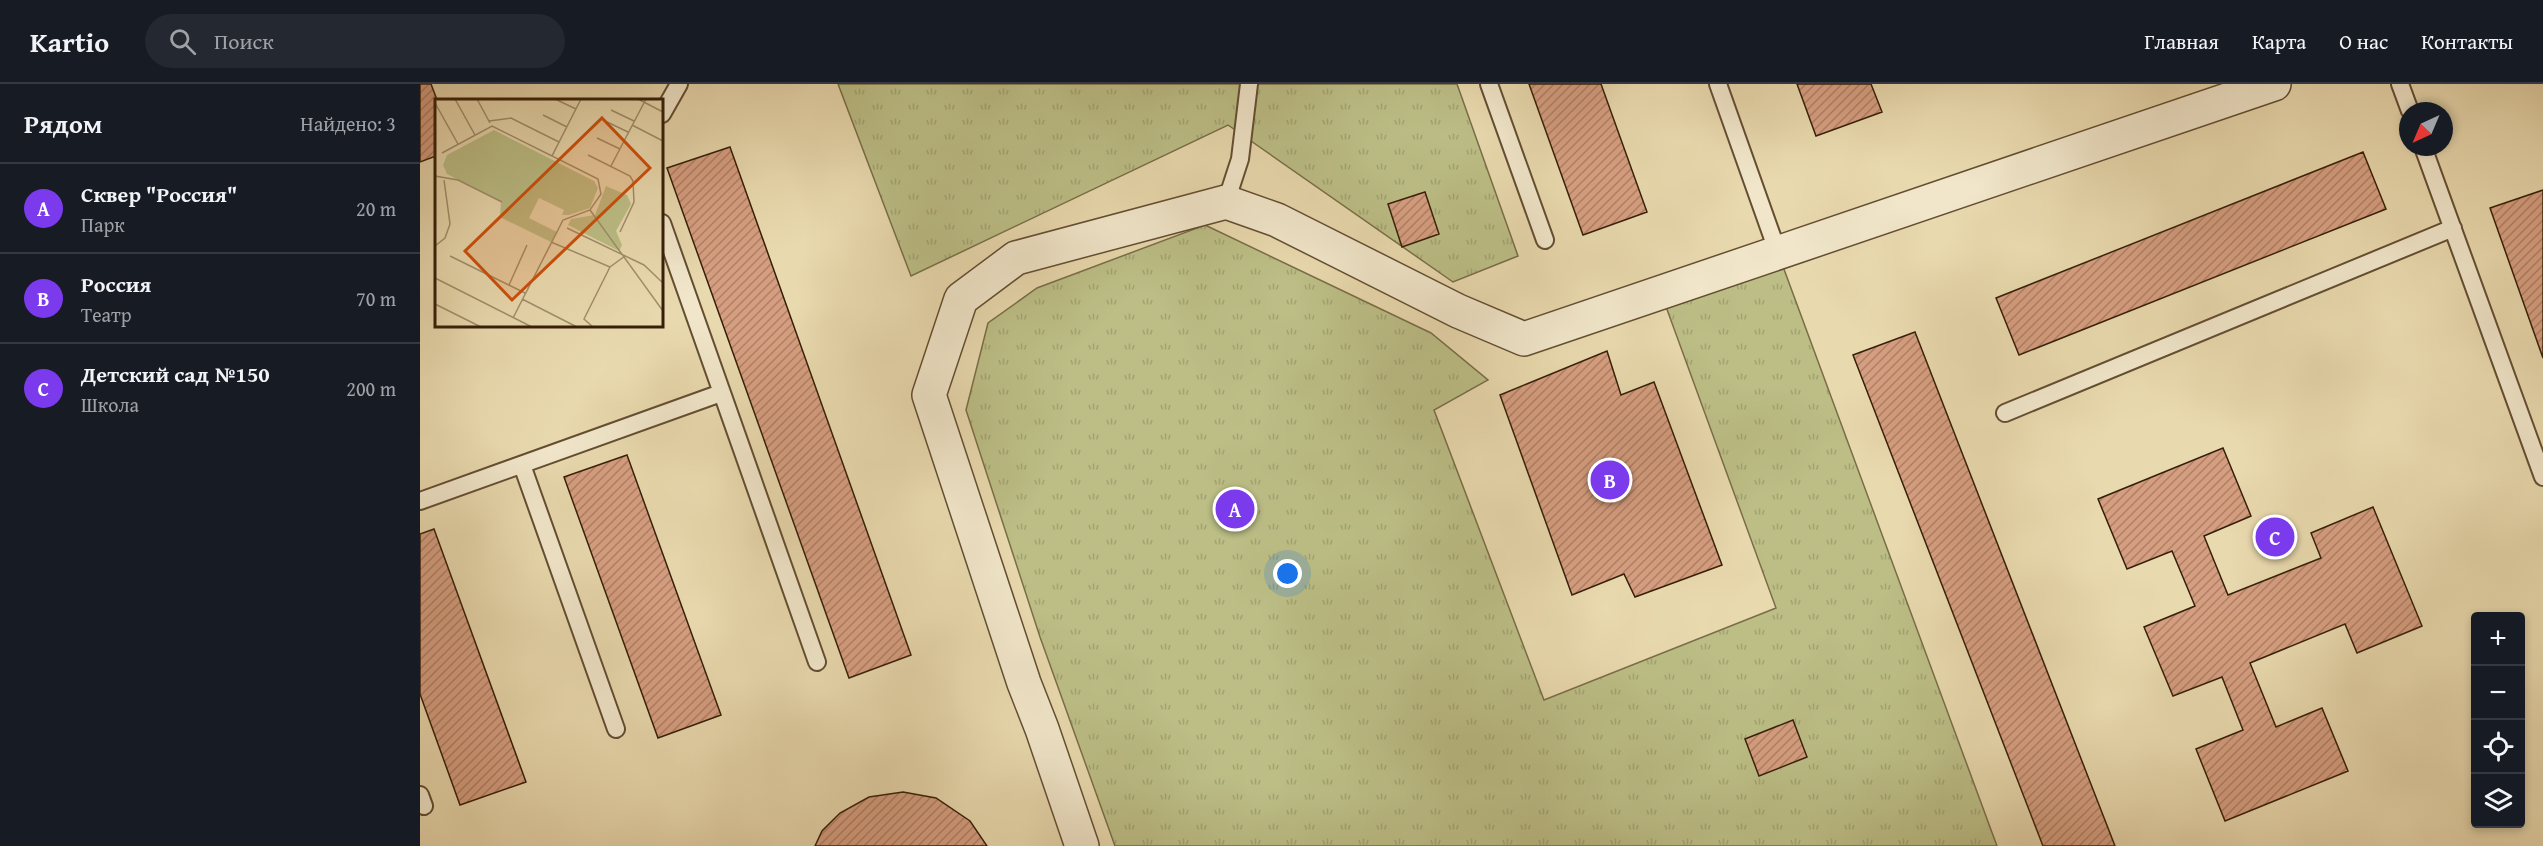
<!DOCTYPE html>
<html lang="ru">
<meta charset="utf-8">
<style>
:root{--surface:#171b24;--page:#242831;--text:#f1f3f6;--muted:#9ea1a6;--line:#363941;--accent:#7c3aed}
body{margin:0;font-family:"Gentium Book Plus",serif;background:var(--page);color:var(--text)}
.controls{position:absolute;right:18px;bottom:18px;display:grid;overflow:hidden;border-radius:6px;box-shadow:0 3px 9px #0003}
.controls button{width:54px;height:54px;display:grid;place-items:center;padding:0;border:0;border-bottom:2px solid var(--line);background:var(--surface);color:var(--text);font:30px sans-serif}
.compass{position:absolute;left:1979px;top:18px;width:54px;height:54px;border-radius:50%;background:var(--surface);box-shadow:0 3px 9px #0003;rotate:224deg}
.you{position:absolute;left:868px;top:490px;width:21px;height:21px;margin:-15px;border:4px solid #fff;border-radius:50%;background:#1a73e8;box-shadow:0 0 0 9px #1a73e833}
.badge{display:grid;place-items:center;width:39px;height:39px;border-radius:50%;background:var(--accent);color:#fff;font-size:20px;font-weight:700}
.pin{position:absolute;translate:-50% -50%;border:3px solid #fff;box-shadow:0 2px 6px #0006}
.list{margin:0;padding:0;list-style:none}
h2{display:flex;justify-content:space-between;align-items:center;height:78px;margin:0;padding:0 24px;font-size:26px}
h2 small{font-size:20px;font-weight:400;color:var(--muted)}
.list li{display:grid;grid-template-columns:39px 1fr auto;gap:18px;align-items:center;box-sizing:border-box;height:90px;padding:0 24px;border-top:2px solid var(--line)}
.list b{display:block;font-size:22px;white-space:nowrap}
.list p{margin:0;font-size:20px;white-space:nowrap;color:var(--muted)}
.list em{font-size:20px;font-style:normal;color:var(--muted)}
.icon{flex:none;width:33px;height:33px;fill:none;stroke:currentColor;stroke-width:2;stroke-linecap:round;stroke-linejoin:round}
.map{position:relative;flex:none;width:2123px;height:762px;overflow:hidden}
header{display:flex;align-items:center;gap:36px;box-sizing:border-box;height:84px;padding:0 30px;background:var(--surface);border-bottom:2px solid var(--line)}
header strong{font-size:28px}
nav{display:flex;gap:33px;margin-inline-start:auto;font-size:21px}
.search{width:420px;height:54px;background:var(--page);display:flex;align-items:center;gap:15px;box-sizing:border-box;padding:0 21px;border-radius:33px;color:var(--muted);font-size:22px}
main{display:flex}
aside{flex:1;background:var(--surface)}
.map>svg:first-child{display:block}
.park{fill:url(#park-tufts);stroke:#796e48;stroke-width:1.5}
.building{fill:url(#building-hatch);stroke:#361f09;stroke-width:1.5}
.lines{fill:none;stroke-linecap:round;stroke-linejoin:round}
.lane-casing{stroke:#634e32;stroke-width:20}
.street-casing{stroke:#634e32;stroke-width:36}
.lane{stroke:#f1e6ca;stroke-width:16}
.street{stroke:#f1e6ca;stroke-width:33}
.inset-road{fill:none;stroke:#a18f6c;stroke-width:1.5}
.view{fill:#cd500c;fill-opacity:0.15;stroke:#cd500c;stroke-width:3}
.inset-edge{fill:none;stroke:#361f09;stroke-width:3}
</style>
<header>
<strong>Kartio</strong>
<div class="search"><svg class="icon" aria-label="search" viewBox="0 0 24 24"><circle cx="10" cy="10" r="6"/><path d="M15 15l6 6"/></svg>Поиск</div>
<nav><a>Главная</a><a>Карта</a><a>О нас</a><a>Контакты</a></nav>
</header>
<main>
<aside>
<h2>Рядом<small>Найдено: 3</small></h2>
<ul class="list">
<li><span class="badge">A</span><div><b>Сквер &quot;Россия&quot;</b><p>Парк</p></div><em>20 m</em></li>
<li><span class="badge">B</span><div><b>Россия</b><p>Театр</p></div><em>70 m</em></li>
<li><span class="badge">C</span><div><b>Детский сад №150</b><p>Школа</p></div><em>200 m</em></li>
</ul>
</aside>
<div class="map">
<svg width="2123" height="762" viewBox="0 0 2123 762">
<defs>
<pattern id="park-tufts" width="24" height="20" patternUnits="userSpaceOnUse" patternTransform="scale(1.5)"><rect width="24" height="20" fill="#bcbe86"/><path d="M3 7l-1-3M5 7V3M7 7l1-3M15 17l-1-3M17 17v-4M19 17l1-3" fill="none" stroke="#a2a372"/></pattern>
<pattern id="building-hatch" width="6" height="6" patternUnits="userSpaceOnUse" patternTransform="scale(1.5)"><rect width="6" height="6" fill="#d69e80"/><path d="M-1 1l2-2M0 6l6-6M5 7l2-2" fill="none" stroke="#ae8067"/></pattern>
</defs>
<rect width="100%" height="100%" fill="#e9d9ae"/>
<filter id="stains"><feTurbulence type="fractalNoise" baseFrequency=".00333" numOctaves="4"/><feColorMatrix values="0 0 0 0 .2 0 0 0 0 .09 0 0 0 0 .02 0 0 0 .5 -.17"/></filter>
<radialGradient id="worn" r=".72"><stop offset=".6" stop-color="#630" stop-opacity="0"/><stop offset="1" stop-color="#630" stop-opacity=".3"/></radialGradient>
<!-- park -->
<path class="park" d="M 418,0 L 1037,0 L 1098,172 L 1033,198 L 808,41 L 491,192 Z
M 785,141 L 1011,249 L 1068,296 L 1014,326 L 1124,616 L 1356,524 L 1241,209 L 1358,169 L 1577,762 L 695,762 L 620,553 L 546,326 L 568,239 L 617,204 Z"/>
<!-- building -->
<path class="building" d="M 0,0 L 11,0 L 17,16 L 16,72 L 0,78 Z
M 1109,0 L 1181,0 L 1227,128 L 1163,151 Z
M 1377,0 L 1451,0 L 1462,28 L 1396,52 Z
M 310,63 L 491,571 L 429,594 L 247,84 Z
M 1943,68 L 1966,125 L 1599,271 L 1576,214 Z
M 2123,106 L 2123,274 L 2070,124 Z
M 1005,108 L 1019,150 L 982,163 L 968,120 Z
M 1495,248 L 1695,762 L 1623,762 L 1433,271 Z
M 1187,267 L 1201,311 L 1234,298 L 1302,481 L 1215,513 L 1204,490 L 1152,511 L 1080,311 Z
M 1803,364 L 1831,432 L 1784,452 L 1808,511 L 1901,474 L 1891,449 L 1953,423 L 2002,542 L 1937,569 L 1925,540 L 1830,579 L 1856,643 L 1902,624 L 1928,687 L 1805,737 L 1776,665 L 1823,646 L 1802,593 L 1753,612 L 1724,543 L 1775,522 L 1752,467 L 1707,485 L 1678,415 Z
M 207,371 L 301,631 L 238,654 L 144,393 Z
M 14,445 L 106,698 L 40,721 L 0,610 L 0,450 Z
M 1373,636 L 1387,673 L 1339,692 L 1325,655 Z
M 483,708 L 516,714 L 550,737 L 567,762 L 395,762 L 402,747 L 420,729 L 449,713 Z"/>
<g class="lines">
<!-- lane casing -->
<g class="lane-casing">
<path id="lane" d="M 1069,0 L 1125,156
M 1298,0 L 1358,169
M 1980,0 L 1990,27
M 242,30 L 259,0
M 2003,63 L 2123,393
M 806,118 L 820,75 L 829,0
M 242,139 L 397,578
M 1585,329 L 2033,144
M 102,381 L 196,645
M 0,417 L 301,309
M 0,711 L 4,722"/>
</g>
<!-- street casing -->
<g class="street-casing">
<path id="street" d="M 662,762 L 622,645 L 604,599 L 509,311 L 541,215 L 596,174 L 806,118 L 857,136 L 1038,227 L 1104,255 L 1854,0"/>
</g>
<!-- lane -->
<use href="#lane" class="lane"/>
<!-- street -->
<use href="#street" class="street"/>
</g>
<!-- overview -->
<g transform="translate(15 15)">
<rect width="228" height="228" fill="#e9d9ae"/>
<path d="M 59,31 L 159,82 L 163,89 L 155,109 L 134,116 L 127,116 L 129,111 L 104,99 L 94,119 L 122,133 L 116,143 L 65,118 L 66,103 L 12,75 L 8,66 L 12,56 ZM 171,87 L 192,96 L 196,105 L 181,132 L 187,146 L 184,152 L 133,126 L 136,120 L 160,116 Z" fill="#bcbe86"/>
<path class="inset-road" d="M 20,0 L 40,36M 42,0 L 55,24M 120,0 L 141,10M 203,0 L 228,13M 0,4 L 23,45M 176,11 L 199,22M 108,16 L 132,28M 54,22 L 76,19 L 124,43M 170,22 L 193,33M 197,26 L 228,42M 162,39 L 185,50M 7,54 L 57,27 L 117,57M 153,56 L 195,77 L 198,82 L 199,103 L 185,133M 176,67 L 211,0M 0,77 L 23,81 L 67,103M 155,111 L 228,212M 132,129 L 209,166 L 228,184M 116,143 L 175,168M 0,147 L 10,139 L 15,125 L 9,81M 15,157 L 90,194M 0,179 L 97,228M 74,186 L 92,146M 87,200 L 142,228M 0,205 L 46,228M 78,219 L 128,121 L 155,111 L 166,95 L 163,80 L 117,57 L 146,0M 158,228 L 149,220 L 175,168 L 190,157"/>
<path class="view" d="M 167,19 L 215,69 L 77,201 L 30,152 Z"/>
<rect width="228" height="228" class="inset-edge"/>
</g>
<rect width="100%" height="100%" filter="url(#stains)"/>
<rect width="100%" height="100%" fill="url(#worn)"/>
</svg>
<div class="controls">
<button>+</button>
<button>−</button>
<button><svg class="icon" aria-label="locate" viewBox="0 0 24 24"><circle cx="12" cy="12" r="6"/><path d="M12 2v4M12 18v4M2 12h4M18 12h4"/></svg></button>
<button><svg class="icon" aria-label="layers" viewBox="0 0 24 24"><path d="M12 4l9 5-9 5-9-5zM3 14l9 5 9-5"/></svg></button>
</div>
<svg class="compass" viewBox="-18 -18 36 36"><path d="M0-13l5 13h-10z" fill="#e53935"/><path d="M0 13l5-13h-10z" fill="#9ea1a6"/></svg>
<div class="you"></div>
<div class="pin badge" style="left:815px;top:425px">A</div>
<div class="pin badge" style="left:1190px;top:396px">B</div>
<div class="pin badge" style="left:1855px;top:453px">C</div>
</div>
</main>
